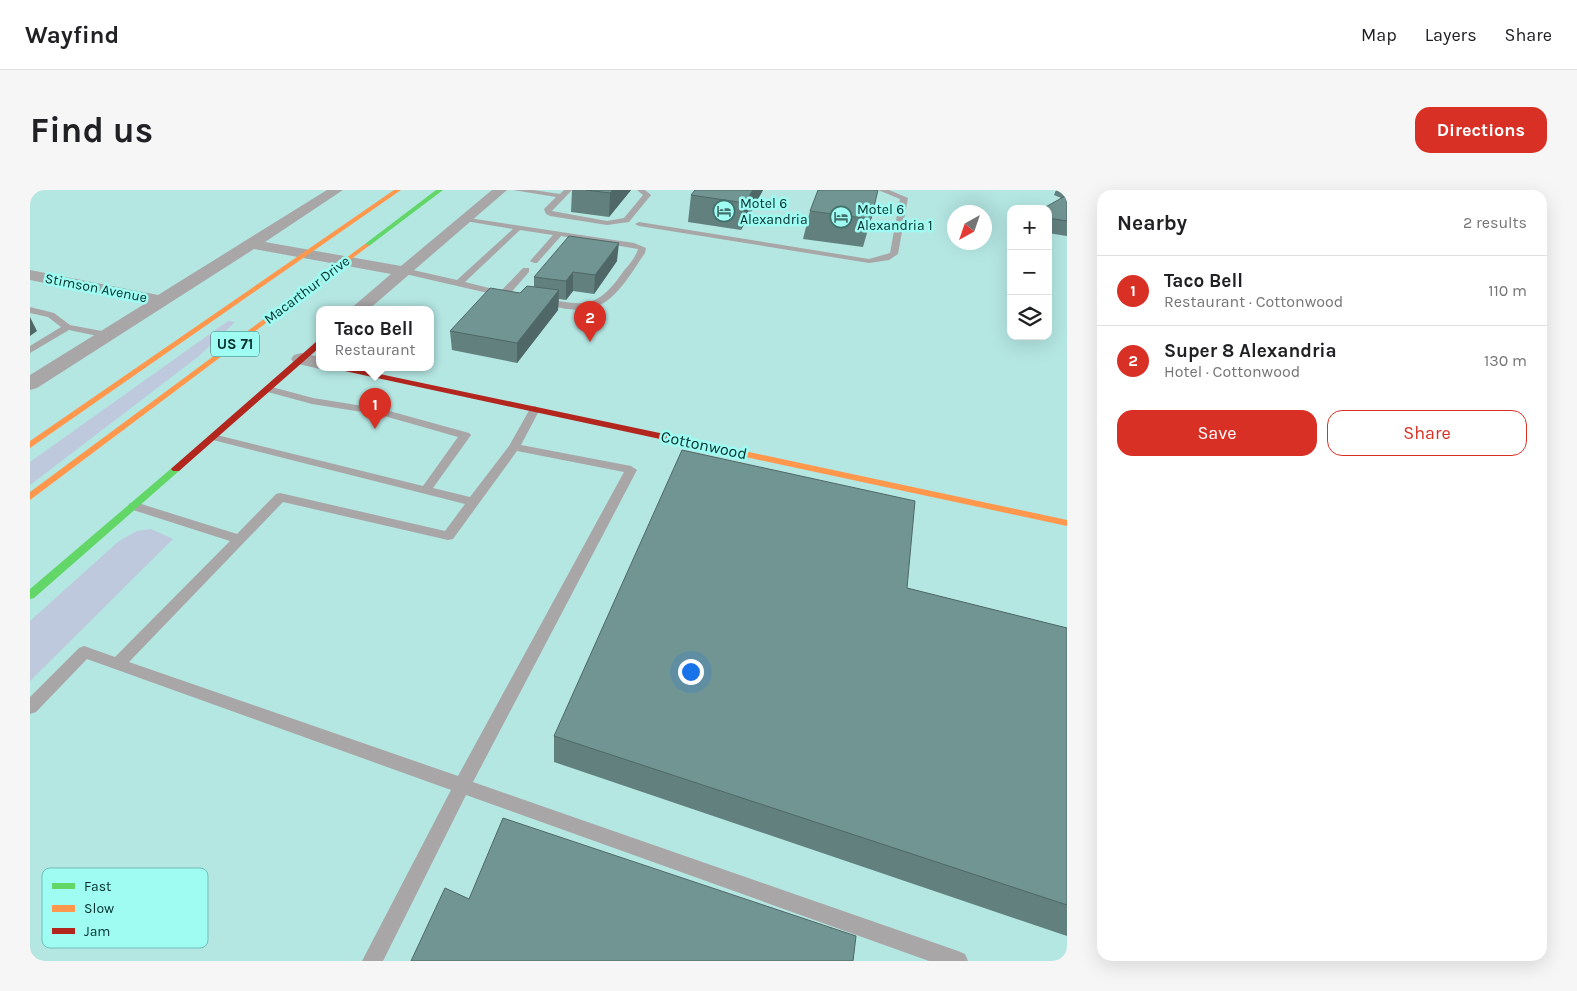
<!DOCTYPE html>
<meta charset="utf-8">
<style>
:root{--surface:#fff;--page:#f6f6f6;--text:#202124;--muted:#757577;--line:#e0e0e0;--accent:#d93025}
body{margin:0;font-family:Karla,sans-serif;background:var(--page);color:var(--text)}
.controls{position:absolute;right:15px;top:15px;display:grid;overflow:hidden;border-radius:10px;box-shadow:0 5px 20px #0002}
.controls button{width:45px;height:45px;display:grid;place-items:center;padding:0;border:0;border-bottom:1px solid var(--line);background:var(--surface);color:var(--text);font:25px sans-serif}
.compass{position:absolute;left:917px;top:15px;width:45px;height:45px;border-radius:50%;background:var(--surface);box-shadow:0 5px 20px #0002;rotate:220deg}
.you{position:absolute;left:660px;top:481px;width:18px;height:18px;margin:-12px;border:4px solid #fff;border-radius:50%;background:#1a73e8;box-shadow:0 0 0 8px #1a73e833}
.badge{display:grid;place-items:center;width:32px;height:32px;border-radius:50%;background:var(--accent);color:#fff;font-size:16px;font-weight:700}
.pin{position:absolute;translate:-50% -41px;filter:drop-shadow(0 1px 2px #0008)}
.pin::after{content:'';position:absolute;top:26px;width:18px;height:15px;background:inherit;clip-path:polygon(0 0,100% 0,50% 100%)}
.popup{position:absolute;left:286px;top:116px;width:118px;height:65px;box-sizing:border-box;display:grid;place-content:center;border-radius:10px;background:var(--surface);filter:drop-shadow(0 1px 4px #0005);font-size:16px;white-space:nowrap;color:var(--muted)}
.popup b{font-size:19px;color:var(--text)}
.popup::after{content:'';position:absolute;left:50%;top:100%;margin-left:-10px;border:10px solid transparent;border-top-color:var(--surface)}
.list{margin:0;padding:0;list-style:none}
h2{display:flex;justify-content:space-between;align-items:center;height:65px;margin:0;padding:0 20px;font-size:21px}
h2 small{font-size:16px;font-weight:400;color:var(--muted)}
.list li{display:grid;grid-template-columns:32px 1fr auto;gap:15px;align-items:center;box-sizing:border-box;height:70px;padding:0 20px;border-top:1px solid var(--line)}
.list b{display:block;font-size:19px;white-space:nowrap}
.list p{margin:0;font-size:16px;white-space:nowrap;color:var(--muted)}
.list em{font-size:16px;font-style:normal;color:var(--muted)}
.actions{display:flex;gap:10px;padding:15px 20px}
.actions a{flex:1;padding:11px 0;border:1px solid var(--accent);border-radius:15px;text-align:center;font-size:18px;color:var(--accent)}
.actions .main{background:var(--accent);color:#fff}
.icon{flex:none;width:28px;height:28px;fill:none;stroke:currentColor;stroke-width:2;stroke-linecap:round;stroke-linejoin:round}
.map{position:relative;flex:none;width:1037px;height:771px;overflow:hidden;border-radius:15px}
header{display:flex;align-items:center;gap:30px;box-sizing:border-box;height:70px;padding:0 25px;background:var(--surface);border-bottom:1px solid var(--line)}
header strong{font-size:24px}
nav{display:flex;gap:28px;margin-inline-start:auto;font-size:18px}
.intro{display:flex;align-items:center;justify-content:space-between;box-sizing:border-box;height:120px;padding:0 30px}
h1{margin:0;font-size:35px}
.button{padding:12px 22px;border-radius:15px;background:var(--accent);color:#fff;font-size:18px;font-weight:700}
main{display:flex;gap:30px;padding:0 30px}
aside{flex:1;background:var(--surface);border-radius:15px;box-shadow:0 5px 20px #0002}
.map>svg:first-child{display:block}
.green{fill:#bec9de}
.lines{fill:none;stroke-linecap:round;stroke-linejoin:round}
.lane{fill:#a9a6a7;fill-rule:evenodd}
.street{fill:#a9a6a7;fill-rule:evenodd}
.fast{fill:#63d668;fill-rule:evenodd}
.slow{fill:#ff974d;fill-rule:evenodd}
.jam{fill:#b3261e;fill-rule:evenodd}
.wall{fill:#61807e}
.shaded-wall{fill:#4f6867}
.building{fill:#719593;stroke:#4f6867}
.labels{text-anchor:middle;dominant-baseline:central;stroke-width:5;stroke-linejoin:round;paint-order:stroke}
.far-poi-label{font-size:14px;fill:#05302d;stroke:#9efcf3;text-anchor:start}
.far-street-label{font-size:14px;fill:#05302d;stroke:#9efcf3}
.shield{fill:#9efcf3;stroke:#336d68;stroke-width:1}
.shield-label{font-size:15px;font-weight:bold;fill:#05302d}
.street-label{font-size:16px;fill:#05302d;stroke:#9efcf3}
.key{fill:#9efcf3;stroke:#70bfb8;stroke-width:1}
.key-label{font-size:14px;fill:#05302d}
</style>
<header>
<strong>Wayfind</strong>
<nav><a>Map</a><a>Layers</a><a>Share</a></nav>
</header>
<div class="intro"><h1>Find us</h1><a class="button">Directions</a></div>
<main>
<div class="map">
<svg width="1037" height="771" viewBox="0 0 1037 771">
<rect width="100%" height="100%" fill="#b4e6e2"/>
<!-- green -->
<path class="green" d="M 198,131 L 205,132 L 169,166 L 0,295 L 0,272 Z
M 121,339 L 143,349 L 0,491 L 0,431 L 89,351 L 107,341 Z"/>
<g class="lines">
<!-- lane -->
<path class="lane" d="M 483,0 L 503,0 L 530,4 L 534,0 L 542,0 L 522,21 L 577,31 L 594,28 L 613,5 L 607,0 L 615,0 L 621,5 L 599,32 L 577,35 L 520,26 L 516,24 L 514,19 L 526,7 Z
M 848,0 L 859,0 L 878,8 L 868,64 L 859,70 L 839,73 L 609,36 L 605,34 L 609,32 L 839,69 L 860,63 L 870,9 Z
M 432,27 L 604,53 L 616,58 L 615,63 C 598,87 583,119 550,120 C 537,120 524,116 511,114 L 507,111 L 511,108 C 553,115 566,121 593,82 C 598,76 606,67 608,59 L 531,46 L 507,73 L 504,73 L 500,71 L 523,45 L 490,40 L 435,92 L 471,101 L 493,78 L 499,78 L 499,82 L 478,106 L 475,107 L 371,83 L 370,81 L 374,78 L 427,90 L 483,39 L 435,31 L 431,29 Z
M 0,117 L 24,123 L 40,135 L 77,142 L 82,145 L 77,148 L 39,140 L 0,163 L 0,156 L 31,137 L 18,127 L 0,123 Z
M 238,196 L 283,208 L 352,219 L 439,243 L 441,245 L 403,298 L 440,307 L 479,256 L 501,217 L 505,216 L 510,219 L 491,255 L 601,276 L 607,280 L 443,592 L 928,761 L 935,764 L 938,771 L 899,771 L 436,605 L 353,771 L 332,771 L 421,600 L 57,469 L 6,522 L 0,524 L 0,507 L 49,458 L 54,456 L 85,467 L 200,351 L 100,319 L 98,316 L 100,313 L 108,313 L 207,344 L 246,304 L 250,303 L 415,341 L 435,314 L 179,249 L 177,247 L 183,244 L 393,296 L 428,247 L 351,225 L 282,214 L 234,201 L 233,199 ZM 487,261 L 594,282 L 428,586 L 99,472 L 253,312 L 418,350 L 423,349 Z"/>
<!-- street -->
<path class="street" d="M 297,0 L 313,0 L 235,52 L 371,76 L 462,0 L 477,0 L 338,120 L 319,120 L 361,84 L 224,59 L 7,198 L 0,200 L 0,185 L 116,113 L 0,90 L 0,80 L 128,105 Z
M 271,163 L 290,167 L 290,178 L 294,178 L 290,179 L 264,173 L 261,169 L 264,165 Z"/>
<!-- fast -->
<path class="fast" d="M 406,0 L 413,0 L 339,56 L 335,56 L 335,54 Z
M 146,276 L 151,279 L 149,281 L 4,408 L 0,409 L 0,399 L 143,277 Z"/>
<!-- slow -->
<path class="slow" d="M 364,0 L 371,0 L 0,258 L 0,251 Z
M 335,54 L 340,55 L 0,310 L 0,302 Z
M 644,246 L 1037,330 L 1037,336 L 641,251 L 639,249 Z"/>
<!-- jam -->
<path class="jam" d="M 287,151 L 290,151 L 290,157 L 149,281 L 143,281 L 141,279 L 143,277 Z
M 306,178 L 321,178 L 644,246 L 649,249 L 644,252 L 310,180 Z"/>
</g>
<!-- wall -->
<path class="wall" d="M 542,0 L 601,0 L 579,27 L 541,22 Z
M 733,0 L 711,40 L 658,32 L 661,5 Z
M 1026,0 L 1037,0 L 1037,46 L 1018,43 L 1018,19 L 1031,8 L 1024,5 Z
M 780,21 L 841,29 L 833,57 L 773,49 Z
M 587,71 L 564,104 L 543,101 L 536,110 L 529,109 L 528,120 L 487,173 L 422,160 L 420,141 L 490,103 L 504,97 L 504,87 Z
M 877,398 L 1037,438 L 1037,746 L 524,572 L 524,546 Z"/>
<!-- shaded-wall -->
<path class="shaded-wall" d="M 583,0 L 601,0 L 579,27 L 580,3 Z
M 723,0 L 733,0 L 711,40 L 715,13 Z
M 589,53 L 587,71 L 564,104 L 565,85 Z
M 543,82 L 543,101 L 536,110 L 536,91 Z
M 529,100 L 528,120 L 487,173 L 487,153 Z
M 0,127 L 7,141 L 0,146 Z"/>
<!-- building -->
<path class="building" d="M 556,0 L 583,0 L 580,3 Z
M 665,0 L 723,0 L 715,13 L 661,5 Z
M 788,0 L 848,0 L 841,29 L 780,21 Z
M 1037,5 L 1037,31 L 1018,28 L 1018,19 L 1012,19 Z
M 539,46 L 589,53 L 565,85 L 543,82 L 536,91 L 504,87 Z
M 497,96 L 529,100 L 487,153 L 420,141 L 460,98 L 490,103 Z
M 652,260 L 885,311 L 877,398 L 1037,438 L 1037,715 L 524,546 Z
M 473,628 L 826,746 L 823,771 L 381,771 L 415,698 L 439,709 Z"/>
<!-- icons -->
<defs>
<g id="hotel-ring" transform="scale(1.125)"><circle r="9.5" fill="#9efcf3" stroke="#42706c" stroke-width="1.5"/><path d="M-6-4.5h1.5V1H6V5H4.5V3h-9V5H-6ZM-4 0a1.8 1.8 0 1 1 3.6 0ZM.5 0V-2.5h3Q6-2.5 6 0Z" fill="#42706c"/></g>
</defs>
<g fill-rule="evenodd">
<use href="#hotel-ring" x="694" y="21"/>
<use href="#hotel-ring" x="811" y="27"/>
</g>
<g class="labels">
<!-- far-poi labels -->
<g class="far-poi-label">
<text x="710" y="13">Motel 6<tspan x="710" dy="16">Alexandria</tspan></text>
<text x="827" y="19">Motel 6<tspan x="827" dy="16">Alexandria 1</tspan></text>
</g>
<!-- far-street labels -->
<g class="far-street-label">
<text transform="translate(66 98) rotate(11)">Stimson Avenue</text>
<text transform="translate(277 100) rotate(-37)">Macarthur Drive</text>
</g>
<!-- shield labels -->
<rect class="shield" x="181" y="141.5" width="48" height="25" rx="4"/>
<g class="shield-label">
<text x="205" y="154">US 71</text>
</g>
<!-- street labels -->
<g class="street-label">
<text transform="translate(674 255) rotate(12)">Cottonwood</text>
</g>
</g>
<!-- legend -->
<rect x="12" y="678" width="166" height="80" rx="8" class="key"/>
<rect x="22" y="693" width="23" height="6" fill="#63d668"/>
<rect x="22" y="715" width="23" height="7" fill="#ff974d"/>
<rect x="22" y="738" width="23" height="6" fill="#b3261e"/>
<g class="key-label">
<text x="54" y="701">Fast</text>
<text x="54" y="723">Slow</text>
<text x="54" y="746">Jam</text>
</g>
</svg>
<div class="controls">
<button>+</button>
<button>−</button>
<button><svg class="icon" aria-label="layers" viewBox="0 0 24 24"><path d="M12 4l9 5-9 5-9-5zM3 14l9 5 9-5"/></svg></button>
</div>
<svg class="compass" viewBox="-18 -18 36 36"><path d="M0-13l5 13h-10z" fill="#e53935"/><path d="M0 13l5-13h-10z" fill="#757577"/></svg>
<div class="you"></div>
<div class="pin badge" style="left:345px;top:239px">1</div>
<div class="popup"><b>Taco Bell</b>Restaurant</div>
<div class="pin badge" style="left:560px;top:152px">2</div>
</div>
<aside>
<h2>Nearby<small>2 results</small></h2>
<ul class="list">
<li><span class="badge">1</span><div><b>Taco Bell</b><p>Restaurant · Cottonwood</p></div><em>110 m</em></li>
<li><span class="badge">2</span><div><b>Super 8 Alexandria</b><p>Hotel · Cottonwood</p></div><em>130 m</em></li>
</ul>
<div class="actions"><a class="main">Save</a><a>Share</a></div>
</aside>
</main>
